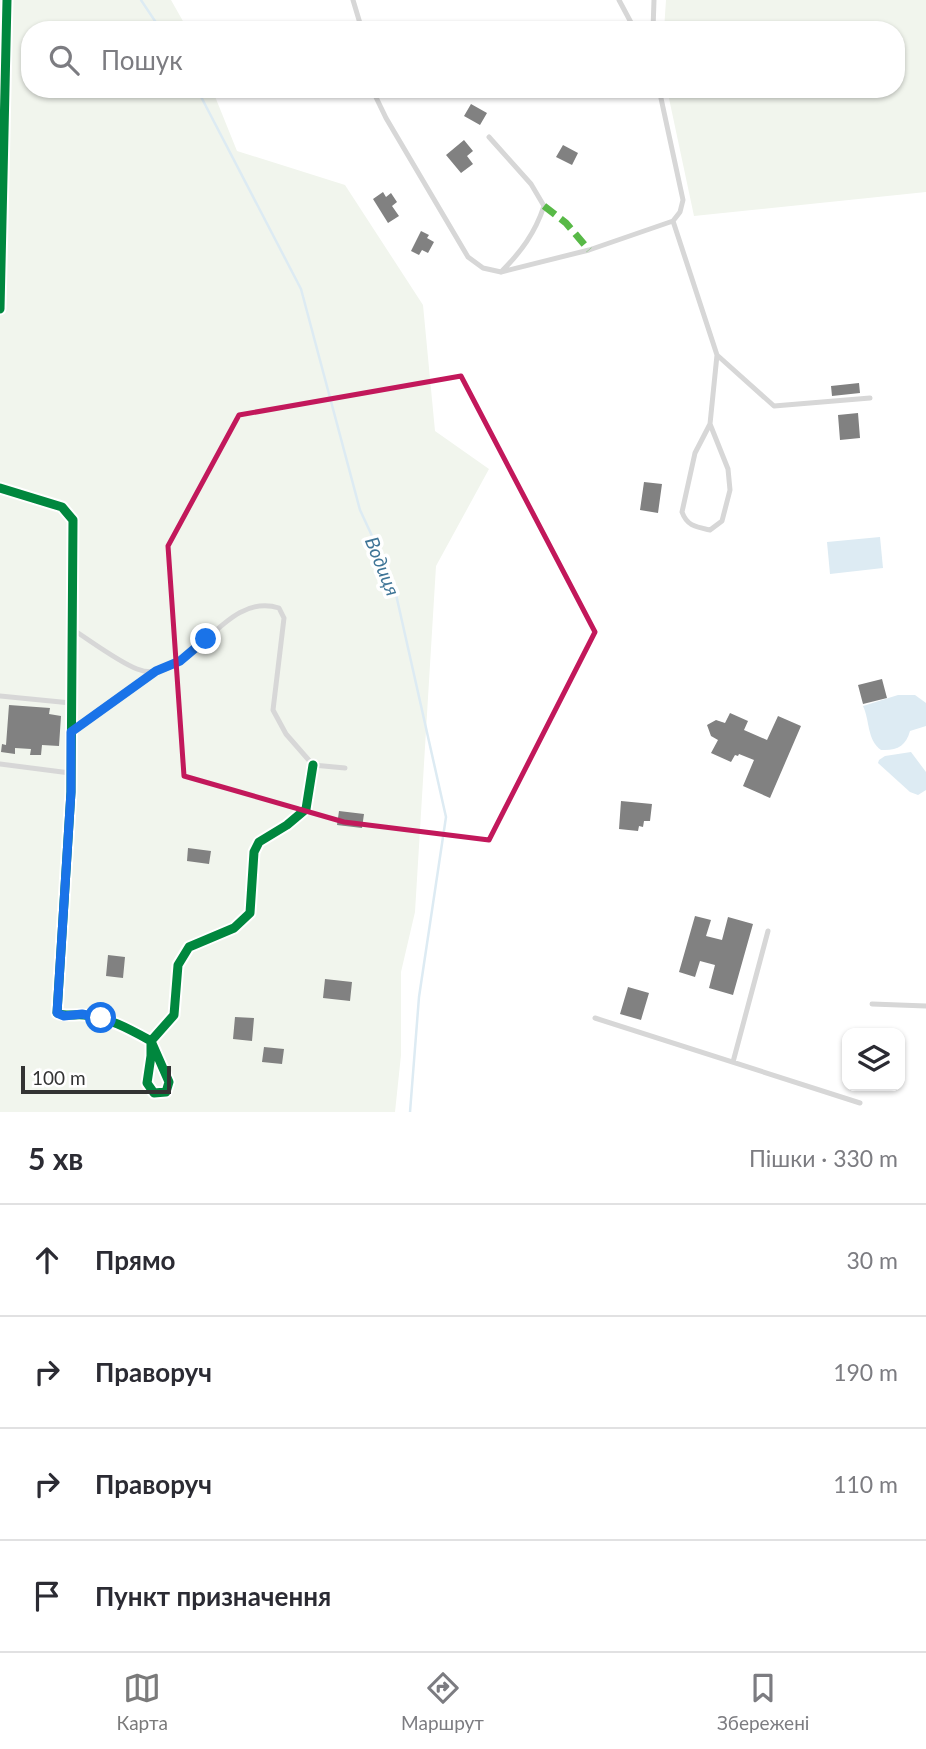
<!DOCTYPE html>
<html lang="uk">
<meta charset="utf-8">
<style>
:root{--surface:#fff;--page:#f2f2f3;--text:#2b2b33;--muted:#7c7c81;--line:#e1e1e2;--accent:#7a7a7a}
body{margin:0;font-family:Lato,sans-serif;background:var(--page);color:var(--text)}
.controls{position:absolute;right:21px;bottom:21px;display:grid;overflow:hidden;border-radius:14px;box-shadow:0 2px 5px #0004}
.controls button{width:63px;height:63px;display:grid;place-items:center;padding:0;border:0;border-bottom:2px solid var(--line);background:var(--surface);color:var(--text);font:35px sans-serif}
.scale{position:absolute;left:21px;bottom:18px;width:150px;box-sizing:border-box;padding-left:7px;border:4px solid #333;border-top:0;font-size:19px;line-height:24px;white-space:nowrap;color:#333;-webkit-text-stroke:5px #fff;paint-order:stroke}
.stop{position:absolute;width:21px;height:21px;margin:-16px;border:5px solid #1a73e8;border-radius:50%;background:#fff}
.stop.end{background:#1a73e8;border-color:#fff;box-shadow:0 2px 7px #0008}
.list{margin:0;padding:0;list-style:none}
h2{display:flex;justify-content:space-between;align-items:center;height:91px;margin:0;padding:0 28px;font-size:30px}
h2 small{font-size:23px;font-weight:400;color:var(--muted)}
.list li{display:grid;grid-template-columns:46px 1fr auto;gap:21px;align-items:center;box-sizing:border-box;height:112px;padding:0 28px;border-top:2px solid var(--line)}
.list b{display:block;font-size:26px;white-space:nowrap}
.list em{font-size:23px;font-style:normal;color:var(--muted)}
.icon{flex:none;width:38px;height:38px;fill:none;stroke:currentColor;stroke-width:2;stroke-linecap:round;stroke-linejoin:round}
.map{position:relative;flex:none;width:926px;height:1112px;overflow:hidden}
.search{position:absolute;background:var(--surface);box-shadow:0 2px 5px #0004;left:21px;right:21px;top:21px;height:77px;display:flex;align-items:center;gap:18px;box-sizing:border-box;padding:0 24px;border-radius:28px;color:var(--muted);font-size:26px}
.sheet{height:539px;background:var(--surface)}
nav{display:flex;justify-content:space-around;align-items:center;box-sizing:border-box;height:98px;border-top:2px solid var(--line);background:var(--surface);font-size:19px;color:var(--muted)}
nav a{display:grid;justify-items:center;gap:4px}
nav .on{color:var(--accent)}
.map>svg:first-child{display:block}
.green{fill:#f1f5ed}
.water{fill:#ddebf3}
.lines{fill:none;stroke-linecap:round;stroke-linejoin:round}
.stream{stroke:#ddebf3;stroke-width:2.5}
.building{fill:#818181}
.lane{stroke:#d7d7d7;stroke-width:5}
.street{stroke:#d7d7d7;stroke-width:10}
.quiet{stroke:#58b947;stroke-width:7;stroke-dasharray:14 7;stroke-linecap:butt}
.cycleway-casing{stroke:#fff;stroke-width:13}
.cycleway{stroke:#00873e;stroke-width:9}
.route{stroke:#1a73e8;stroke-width:9}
.marked{fill:none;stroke:#c2185b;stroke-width:5;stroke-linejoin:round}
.labels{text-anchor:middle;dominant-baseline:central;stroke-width:7;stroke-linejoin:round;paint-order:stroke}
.water-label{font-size:19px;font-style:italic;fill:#3f7597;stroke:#fff}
</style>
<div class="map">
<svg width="926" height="1112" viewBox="0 0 926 1112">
<rect width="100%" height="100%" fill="#fff"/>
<!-- green -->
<path class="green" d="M 0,0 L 171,0 L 188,30 L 30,30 L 30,89 L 212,89 L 237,151 L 345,185 L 423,305 L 435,431 L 489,469 L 436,566 L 415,912 L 401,972 L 401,1055 L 395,1112 L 0,1112 Z
M 666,0 L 926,0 L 926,192 L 694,216 L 667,89 L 896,89 L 896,30 L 664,30 Z"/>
<!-- water -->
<path class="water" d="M 880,537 L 883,568 L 830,574 L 827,542 Z
M 898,695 L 915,695 L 926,703 L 926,726 L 910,731 C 906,746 897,751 881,750 C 867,740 870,721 863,706 Z
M 911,752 L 926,772 L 926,790 L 918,795 L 910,792 L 878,763 L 879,760 L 885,756 Z"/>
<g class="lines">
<!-- stream -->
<path class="stream" d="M 141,0 L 161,30
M 197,89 L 301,289 L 360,510 L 393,581 L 446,817 L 419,997 L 410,1112"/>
</g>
<!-- building -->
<path class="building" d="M 471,104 L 487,113 L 480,125 L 464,116 Z
M 464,140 L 473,151 L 467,156 L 473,164 L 461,173 L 446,155 Z
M 563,145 L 578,153 L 572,165 L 556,157 Z
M 383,192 L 386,197 L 391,193 L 397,202 L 392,206 L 399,216 L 388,223 L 373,199 Z
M 421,231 L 429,235 L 427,238 L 434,242 L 428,253 L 422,250 L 419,255 L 411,251 Z
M 859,383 L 860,393 L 832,396 L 831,386 Z
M 858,413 L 860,438 L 840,440 L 838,415 Z
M 644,482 L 662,484 L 658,513 L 640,510 Z
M 882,679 L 887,698 L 863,704 L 858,685 Z
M 9,705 L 50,708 L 49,714 L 61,716 L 59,746 L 42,745 L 41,755 L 30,755 L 31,749 L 15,748 L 15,754 L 1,752 L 2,744 L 6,745 Z
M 730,713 L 748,721 L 744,730 L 767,740 L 778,716 L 801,726 L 770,798 L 743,786 L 754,760 L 739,754 L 738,756 L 735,755 L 731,762 L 711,753 L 718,740 L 711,736 L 707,725 L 716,720 L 725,723 Z
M 621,801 L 652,804 L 650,821 L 644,821 L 643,827 L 639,826 L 638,831 L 619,829 Z
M 339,811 L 364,814 L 362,828 L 337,825 Z
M 188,848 L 211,851 L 209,864 L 187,861 Z
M 695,916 L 711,920 L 706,936 L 722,940 L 728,917 L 753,924 L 733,995 L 709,988 L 715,965 L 700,961 L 695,977 L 679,972 Z
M 108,955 L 125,957 L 123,978 L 106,976 Z
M 325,979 L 352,982 L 350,1001 L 323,998 Z
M 628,987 L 649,993 L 641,1020 L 620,1014 Z
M 235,1017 L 254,1018 L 252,1041 L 233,1039 Z
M 264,1047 L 284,1049 L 282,1064 L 262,1062 Z"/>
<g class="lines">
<!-- lane -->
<path class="lane" d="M 353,0 L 362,30
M 619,0 L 635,30
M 653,30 L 654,0
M 372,89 L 386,118 L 468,257 L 483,268 L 501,272 L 589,250 L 673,221 L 680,212 L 683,200 L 659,89
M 489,137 L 531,184 L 544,206 C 535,233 521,252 501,272
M 673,221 L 717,355 L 774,406 L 870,398
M 710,424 L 728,469 L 730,490 L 722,521 L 710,530 C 696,527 687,526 682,512 L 695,453 L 710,424 L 717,355
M 72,629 C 91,641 117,661 137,669 C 189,690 222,589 279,608 L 284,618 L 273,710 L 286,734 L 313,765 L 345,768
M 0,696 L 71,703
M 74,731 L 156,671
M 0,764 L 70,773
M 872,1004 L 926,1006
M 595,1018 L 860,1103
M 733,1062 L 768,931"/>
<!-- street -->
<path class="street" d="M 0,309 L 7,0
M 0,488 L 62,507 L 73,520 L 71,792 L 57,1013 C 66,1017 74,1014 84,1015 C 108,1017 131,1030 151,1041 L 151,1056 L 147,1083 L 154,1093 L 166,1092 L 169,1082 L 151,1041 L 174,1015 L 178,965 L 189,947 L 234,928 L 250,913 L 254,852 L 259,842 L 287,825 L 306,809 L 313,765"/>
<!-- quiet -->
<path class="quiet" d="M 544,206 L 566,223 L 589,250"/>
<!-- cycleway casing -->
<g class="cycleway-casing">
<path id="cycleway" d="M 0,309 L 7,0
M 0,488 L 62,507 L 73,520 L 71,792 L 57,1013 C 66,1017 74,1014 84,1015 C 108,1017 131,1030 151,1041 L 151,1056 L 147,1083 L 154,1093 L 166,1092 L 169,1082 L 151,1041 L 174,1015 L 178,965 L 189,947 L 234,928 L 250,913 L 254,852 L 259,842 L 287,825 L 306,809 L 313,765"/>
</g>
<!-- cycleway -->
<use href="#cycleway" class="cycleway"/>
</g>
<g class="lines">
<!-- route -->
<path class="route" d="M 101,1018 L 82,1014 L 64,1016 L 57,1013 L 71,792 L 71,732 L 156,671 L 180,661 L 206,639"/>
</g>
<!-- marked area -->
<path class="marked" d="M 461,376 L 595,632 L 489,840 L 344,822 L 184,776 L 168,546 L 239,415 Z"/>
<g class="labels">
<!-- water labels -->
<g class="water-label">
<text transform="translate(383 566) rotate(68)">Водиця</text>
</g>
</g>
</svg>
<div class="controls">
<button><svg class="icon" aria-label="layers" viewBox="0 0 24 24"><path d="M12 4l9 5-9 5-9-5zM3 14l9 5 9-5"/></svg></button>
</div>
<div class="scale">100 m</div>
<div class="stop" style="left:101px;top:1018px"></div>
<div class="stop end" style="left:206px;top:639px"></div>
<div class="search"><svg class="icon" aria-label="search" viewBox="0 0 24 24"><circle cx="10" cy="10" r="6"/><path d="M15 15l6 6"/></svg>Пошук</div>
</div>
<section class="sheet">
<h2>5 хв<small>Пішки · 330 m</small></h2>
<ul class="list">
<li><svg class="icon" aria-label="ahead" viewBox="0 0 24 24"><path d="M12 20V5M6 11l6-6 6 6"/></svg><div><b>Прямо</b></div><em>30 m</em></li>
<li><svg class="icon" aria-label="right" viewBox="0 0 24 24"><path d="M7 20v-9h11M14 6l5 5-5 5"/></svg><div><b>Праворуч</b></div><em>190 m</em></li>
<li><svg class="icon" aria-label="right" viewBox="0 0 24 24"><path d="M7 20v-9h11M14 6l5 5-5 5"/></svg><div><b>Праворуч</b></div><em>110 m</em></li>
<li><svg class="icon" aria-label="arrive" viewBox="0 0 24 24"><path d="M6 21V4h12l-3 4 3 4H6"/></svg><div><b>Пункт призначення</b></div></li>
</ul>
</section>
<nav>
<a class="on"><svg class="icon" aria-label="map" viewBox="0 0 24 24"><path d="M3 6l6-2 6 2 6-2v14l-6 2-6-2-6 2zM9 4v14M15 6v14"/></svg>Карта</a>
<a><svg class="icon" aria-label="directions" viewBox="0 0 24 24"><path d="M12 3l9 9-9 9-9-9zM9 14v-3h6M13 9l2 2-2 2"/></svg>Маршрут</a>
<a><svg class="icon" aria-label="saved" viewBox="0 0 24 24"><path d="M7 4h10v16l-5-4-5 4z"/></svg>Збережені</a>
</nav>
